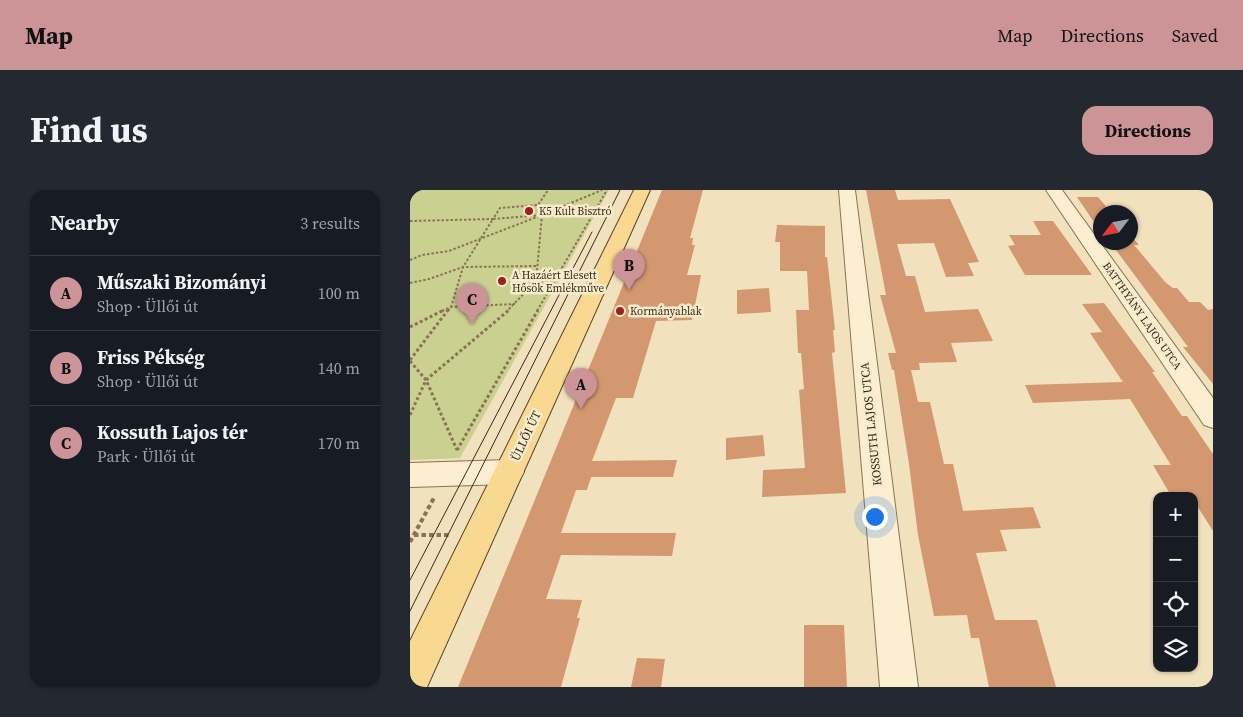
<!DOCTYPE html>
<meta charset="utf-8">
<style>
:root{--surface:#171b24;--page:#242831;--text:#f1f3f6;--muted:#9ea1a6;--line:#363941;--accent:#cc9496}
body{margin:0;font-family:"Source Serif 4",serif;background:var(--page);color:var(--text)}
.controls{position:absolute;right:15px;bottom:15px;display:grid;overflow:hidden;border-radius:10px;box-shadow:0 1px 4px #0004}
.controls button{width:45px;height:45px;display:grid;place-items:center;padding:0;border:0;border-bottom:1px solid var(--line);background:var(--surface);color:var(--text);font:25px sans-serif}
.compass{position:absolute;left:683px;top:15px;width:45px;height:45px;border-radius:50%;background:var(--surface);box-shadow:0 1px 4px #0004;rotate:238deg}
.you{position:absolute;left:464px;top:326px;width:18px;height:18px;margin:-12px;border:4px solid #fff;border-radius:50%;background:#1a73e8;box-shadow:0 0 0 8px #1a73e833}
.badge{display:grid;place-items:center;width:32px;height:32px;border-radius:50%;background:var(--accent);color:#111;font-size:16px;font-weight:700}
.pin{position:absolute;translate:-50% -41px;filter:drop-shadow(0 1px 2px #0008)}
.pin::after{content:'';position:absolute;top:26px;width:18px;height:15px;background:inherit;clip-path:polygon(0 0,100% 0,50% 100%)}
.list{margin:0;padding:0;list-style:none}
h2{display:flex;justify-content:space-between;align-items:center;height:65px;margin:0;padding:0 20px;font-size:21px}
h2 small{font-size:16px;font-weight:400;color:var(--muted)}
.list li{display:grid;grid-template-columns:32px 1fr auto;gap:15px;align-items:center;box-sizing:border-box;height:75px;padding:0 20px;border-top:1px solid var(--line)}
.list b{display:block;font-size:19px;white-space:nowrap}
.list p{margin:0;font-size:16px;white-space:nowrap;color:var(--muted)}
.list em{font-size:16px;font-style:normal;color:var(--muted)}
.icon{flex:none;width:28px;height:28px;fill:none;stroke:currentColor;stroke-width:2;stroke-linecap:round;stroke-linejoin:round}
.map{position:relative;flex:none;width:803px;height:497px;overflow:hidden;border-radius:15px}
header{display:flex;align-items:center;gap:30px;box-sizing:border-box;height:70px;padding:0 25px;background:var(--accent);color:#111}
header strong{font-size:24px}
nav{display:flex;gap:28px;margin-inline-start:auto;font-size:18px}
.intro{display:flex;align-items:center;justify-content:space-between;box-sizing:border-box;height:120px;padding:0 30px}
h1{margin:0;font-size:35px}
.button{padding:12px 22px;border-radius:15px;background:var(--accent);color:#111;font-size:18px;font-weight:700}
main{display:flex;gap:30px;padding:0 30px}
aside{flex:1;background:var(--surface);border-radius:15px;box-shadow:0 1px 4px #0004}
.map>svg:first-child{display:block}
.green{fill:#c9d090}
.building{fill:#d39870}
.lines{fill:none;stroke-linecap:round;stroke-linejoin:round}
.minor-casing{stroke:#8b7155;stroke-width:2}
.major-casing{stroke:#583f2a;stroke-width:2}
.path-far2{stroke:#8b7155;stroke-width:2;stroke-dasharray:2.5 2;stroke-linecap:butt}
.path-far1{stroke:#8b7155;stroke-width:3;stroke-dasharray:3 2.5;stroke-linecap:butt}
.path{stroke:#8b7155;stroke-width:4;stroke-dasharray:4.5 3;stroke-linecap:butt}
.minor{fill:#fcefd1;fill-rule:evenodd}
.major{fill:#f9d891;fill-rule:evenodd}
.tram{stroke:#39291b;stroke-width:1}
.poi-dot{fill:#9f2021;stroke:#f8eccd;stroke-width:2}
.labels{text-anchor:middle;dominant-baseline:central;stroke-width:5;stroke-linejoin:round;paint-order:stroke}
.far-poi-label{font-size:11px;fill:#39291b;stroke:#f8eccd;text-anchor:start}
.far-street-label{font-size:11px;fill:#39291b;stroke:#f8eccd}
.street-label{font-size:12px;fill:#39291b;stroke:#f8eccd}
</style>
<header>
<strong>Map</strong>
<nav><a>Map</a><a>Directions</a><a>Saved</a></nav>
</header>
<div class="intro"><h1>Find us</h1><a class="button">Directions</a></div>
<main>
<aside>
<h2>Nearby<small>3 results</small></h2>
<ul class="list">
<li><span class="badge">A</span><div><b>Műszaki Bizományi</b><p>Shop · Üllői út</p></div><em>100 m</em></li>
<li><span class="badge">B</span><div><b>Friss Pékség</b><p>Shop · Üllői út</p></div><em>140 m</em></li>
<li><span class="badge">C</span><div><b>Kossuth Lajos tér</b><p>Park · Üllői út</p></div><em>170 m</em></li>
</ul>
</aside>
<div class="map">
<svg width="803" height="497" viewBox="0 0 803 497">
<rect width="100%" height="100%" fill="#f1e1bd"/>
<!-- green -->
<path class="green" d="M 0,0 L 199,0 L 50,268 L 0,270 Z"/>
<!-- building -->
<path class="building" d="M 252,0 L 293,0 L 280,48 L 283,48 L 282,55 L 285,55 L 277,85 L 291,85 L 282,130 L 246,131 L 223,208 L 206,208 L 182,271 L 267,270 L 263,287 L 181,287 L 177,300 L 166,300 L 151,343 L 266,343 L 262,366 L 151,365 L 136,409 L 172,410 L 167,428 L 170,428 L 151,497 L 48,497 Z
M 456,0 L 485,0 L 488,10 L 540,9 L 569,72 L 558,73 L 564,86 L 536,87 L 524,53 L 487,54 L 496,86 L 505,86 L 515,122 L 568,119 L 583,151 L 541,153 L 547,172 L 509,173 L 510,180 L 501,180 L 508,212 L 520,212 L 534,274 L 543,274 L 553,321 L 623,317 L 631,338 L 590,340 L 597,361 L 566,363 L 585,430 L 627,430 L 646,497 L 579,497 L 569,448 L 561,448 L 557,425 L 524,426 L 508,345 L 499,274 L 484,180 L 482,180 L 478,163 L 486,163 L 470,105 L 476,105 Z
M 667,7 L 688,7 L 701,22 L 690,22 L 690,41 Z
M 623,31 L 643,31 L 682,85 L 615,85 L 598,56 L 605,55 L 599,45 L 631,45 Z
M 367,35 L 415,36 L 415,67 L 417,67 L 425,140 L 423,140 L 425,162 L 422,163 L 436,303 L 352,307 L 353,280 L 395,278 L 389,200 L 394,199 L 391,163 L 388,163 L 386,120 L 399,120 L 397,81 L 370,81 L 370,52 L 365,52 Z
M 720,45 L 729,55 L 724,55 L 756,93 L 763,98 L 767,98 L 779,112 L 790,112 L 798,120 L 803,119 L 803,194 L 773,157 L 778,157 L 700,52 L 720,52 Z
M 359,98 L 361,122 L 327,124 L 327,100 Z
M 694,113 L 745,182 L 742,182 L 772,226 L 777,226 L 803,264 L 803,341 L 784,311 L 784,306 L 780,303 L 760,304 L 743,275 L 761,275 L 720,209 L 623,213 L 615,195 L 713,192 L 680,143 L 692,142 L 672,114 Z
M 353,245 L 355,266 L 316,270 L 316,248 Z
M 394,435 L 434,435 L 437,497 L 394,497 Z
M 227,468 L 255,469 L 251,497 L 221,497 Z"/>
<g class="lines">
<!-- minor casing -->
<g class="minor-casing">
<path id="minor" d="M 429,0 L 445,0 L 508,497 L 470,497 Z
M 636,0 L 652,0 L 803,208 L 803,238 L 794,235 Z
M 99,270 L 109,273 L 114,282 L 109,291 L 99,294 L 0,297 L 0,273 Z"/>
</g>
<!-- major casing -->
<g class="major-casing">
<path id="major" d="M 224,0 L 240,0 L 17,497 L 0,497 L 0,451 Z"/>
</g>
<!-- path-far2 -->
<path class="path-far2" d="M 0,31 L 83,29 L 90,18 L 128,15 L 138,0
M 0,70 L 12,65 L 39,61 L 132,25 L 126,91 L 97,121
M 126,91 L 144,92
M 0,93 L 19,89 L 53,77 L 128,76
M 32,121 L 41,117 L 105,114
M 38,121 L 41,117 L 53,77 L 83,29 L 132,25 L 192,0
M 127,121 L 197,0"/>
<!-- path-far1 -->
<path class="path-far1" d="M 0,137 L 34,120
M 0,170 L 38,120
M 0,171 L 16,190 L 47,260
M 0,225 L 16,190 L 99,120
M 47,260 L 128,120"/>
<!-- path -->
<path class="path" d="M 4,345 L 41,345
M 0,352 L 25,306"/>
<!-- minor -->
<use href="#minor" class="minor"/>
<!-- major -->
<use href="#major" class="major"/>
<!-- tram -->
<path class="tram" d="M 0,390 L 182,42
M 0,421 L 210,0"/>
</g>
<!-- markers -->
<g class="poi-dot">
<circle cx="119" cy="21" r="5"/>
<circle cx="92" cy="91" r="5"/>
<circle cx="210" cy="121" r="5"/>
</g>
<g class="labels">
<!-- far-poi labels -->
<g class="far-poi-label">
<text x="129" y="21">K5 Kult Bisztró</text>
<text x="102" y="85">A Hazáért Elesett<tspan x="102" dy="13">Hősök Emlékműve</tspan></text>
<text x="220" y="121">Kormányablak</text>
</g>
<!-- far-street labels -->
<g class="far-street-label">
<text transform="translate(732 126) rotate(55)">BATTHYÁNY LAJOS UTCA</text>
</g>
<!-- street labels -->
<g class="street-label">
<text transform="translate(461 234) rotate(-96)">KOSSUTH LAJOS UTCA</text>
<text transform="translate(116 246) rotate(-65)">ÜLLŐI ÚT</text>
</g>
</g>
</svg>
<div class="controls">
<button>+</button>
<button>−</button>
<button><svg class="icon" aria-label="locate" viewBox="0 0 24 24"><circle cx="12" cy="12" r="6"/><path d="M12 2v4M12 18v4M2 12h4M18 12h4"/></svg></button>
<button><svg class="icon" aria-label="layers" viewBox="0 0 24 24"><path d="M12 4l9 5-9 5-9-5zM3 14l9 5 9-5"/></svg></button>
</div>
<svg class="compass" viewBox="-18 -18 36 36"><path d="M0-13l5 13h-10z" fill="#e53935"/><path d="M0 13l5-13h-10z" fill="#9ea1a6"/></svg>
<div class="you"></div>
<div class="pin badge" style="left:171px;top:219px">A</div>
<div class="pin badge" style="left:219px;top:100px">B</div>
<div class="pin badge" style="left:62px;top:134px">C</div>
</div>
</main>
